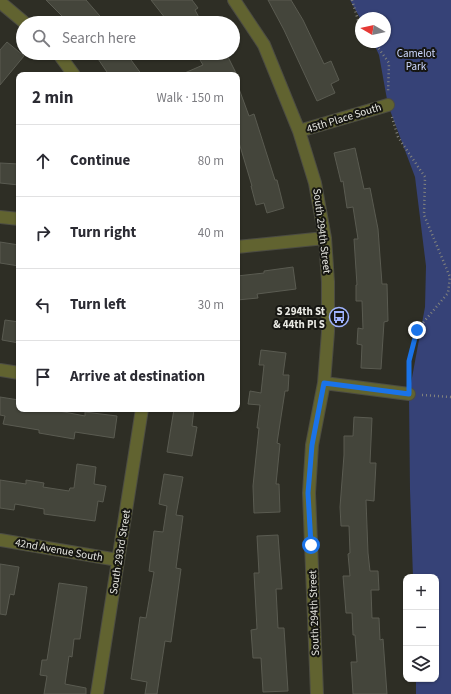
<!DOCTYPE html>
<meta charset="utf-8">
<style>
:root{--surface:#fff;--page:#f2f2f3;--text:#2b2b33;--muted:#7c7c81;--line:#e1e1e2}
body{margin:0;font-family:"Source Sans 3",sans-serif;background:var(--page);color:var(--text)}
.controls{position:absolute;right:12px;bottom:12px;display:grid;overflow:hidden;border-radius:8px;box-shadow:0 1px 3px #0004}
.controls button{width:36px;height:36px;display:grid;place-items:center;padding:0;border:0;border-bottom:1px solid var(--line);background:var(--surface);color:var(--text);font:20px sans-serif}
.compass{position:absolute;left:355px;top:12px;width:36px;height:36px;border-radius:50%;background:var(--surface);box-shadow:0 1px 3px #0004;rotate:279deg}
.stop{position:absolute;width:12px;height:12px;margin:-9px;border:3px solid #1a73e8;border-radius:50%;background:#fff}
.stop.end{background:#1a73e8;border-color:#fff;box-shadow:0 1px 4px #0008}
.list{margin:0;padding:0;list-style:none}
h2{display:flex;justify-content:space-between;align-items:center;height:52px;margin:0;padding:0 16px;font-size:17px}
h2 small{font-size:13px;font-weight:400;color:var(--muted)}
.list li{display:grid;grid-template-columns:26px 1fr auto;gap:12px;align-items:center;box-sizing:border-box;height:72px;padding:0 16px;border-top:1px solid var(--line)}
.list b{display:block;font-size:15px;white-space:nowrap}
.list em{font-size:13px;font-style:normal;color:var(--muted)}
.icon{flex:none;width:22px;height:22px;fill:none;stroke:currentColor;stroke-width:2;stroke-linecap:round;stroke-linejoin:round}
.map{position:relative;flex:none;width:451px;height:694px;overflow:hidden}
.search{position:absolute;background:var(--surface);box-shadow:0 1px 3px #0004;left:16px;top:16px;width:224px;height:44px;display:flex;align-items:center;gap:10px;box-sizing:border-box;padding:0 14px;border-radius:22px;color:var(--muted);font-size:15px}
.panel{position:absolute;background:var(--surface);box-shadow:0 1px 3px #0004;left:16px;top:72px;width:224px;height:340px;border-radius:8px}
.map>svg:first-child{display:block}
.green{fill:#364277}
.building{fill:#44453b;stroke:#5a5b51}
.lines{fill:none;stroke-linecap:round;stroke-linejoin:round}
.minor-casing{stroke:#4c4c43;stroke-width:14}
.path{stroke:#84847d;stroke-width:2.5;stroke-dasharray:1 3;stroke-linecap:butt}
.minor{stroke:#616330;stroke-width:12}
.route{stroke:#1a73e8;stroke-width:5}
.labels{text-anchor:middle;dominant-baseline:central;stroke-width:4;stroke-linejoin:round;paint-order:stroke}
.park-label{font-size:11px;fill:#ced9fe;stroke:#161612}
.street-label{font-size:11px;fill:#e8e8e2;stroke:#161612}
.poi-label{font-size:11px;font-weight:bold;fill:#e8e8e2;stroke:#161612;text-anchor:end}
</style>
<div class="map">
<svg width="451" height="694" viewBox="0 0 451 694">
<rect width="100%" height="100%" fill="#2e2e25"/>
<!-- green -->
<path class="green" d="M 350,0 L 451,0 L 451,694 L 416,694 L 416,679 L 436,679 L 436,577 L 413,577 L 410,490 L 409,394 L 425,307 L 426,266 L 415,177 L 388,105 L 379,55 L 373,42 L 385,42 L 385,18 L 361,18 L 361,20 Z"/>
<!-- building -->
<path class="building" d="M 46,0 L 86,0 L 106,23 L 69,23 Z
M 151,0 L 192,0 L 198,8 L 195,10 L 202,23 L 169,23 Z
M 268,0 L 291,0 L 303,20 L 324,64 L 331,61 L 339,80 L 331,84 L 335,93 L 317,101 L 284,30 Z
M 7,42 L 24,56 L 0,85 L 0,50 Z
M 94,53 L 126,53 L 142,75 L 109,75 Z
M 196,53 L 226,53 L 237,75 L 180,75 L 203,65 Z
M 237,86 L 238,86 L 249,116 L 254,114 L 275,180 L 277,180 L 284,208 L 267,213 L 264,203 L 256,205 L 251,186 L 252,186 L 237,136 Z
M 355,148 L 364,189 L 370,188 L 378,229 L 382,284 L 387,284 L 388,321 L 384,322 L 381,369 L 361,368 L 362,345 L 357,344 L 358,328 L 363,329 L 362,301 L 356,301 L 356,285 L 357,285 L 354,239 L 358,239 L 353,207 L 347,208 L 343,181 L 341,182 L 334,153 Z
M 0,163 L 19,164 L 19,185 L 0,183 Z
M 0,242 L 19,245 L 19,266 L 0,263 Z
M 293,267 L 296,289 L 257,294 L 258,298 L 237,300 L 237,276 L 264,273 L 264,271 Z
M 5,320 L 19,322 L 19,343 L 2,340 Z
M 261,350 L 286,353 L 283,375 L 289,375 L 288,391 L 285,391 L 277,443 L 280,444 L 276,484 L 279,484 L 280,512 L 254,513 L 253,486 L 259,428 L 257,428 L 260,405 L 248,404 L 250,391 L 261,393 L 264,365 L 259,365 Z
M 0,397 L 19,400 L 19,409 L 59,409 L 59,411 L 85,416 L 85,412 L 117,416 L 114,438 L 75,432 L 74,439 L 39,433 L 39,430 L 3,424 L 5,416 L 0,415 Z
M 174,409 L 194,409 L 192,426 L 197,427 L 192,456 L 167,452 Z
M 354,417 L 372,418 L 370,463 L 376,463 L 374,501 L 366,500 L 368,553 L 370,571 L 378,571 L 379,590 L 371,590 L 372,618 L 379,618 L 380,640 L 383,639 L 387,694 L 353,694 L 351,662 L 357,662 L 355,635 L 353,635 L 352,613 L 346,613 L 343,576 L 350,576 L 348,554 L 350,553 L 349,526 L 341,526 L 340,507 L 344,455 L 344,436 L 353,436 Z
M 77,464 L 96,467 L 94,484 L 106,486 L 103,502 L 98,501 L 95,521 L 44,514 L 44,509 L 15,504 L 14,510 L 0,508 L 0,480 L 26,484 L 26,480 L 44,483 L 43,487 L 69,491 L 70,488 L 74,488 Z
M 164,474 L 183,477 L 176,515 L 183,516 L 176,568 L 181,569 L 171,642 L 165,641 L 157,694 L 145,694 L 147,682 L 131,679 L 140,617 L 146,618 L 154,572 L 149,571 L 154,531 L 163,532 L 167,506 L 159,504 Z
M 278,535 L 282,589 L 276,589 L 278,628 L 284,628 L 288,691 L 263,692 L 261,658 L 253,658 L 251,630 L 257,629 L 254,573 L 259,573 L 257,536 Z
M 0,564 L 19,567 L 14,595 L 10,594 L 6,615 L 0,614 Z
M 59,583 L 87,587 L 80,639 L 74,639 L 72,657 L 69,656 L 65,684 L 86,688 L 86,694 L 44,694 L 47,676 L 40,675 L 42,660 L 47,660 Z"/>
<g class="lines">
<!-- minor casing -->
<g class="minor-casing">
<path id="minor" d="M 234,0 L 264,45 L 299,131 L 315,183 L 325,238 L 328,282 L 328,332 L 324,383 L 312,445 L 309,493 L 317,694
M 0,2 L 25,23
M 58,53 L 74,75
M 299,131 L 388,105
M 0,217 L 19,219
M 237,247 L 325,238
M 0,370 L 19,373
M 324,383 L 409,394
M 0,540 L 118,560
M 97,694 L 142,409"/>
</g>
<!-- path -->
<path class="path" d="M 352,0 L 358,20 L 361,24
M 374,42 L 389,63 L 388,93
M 392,117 L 398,137 L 425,177 L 424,215 L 450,277 L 448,293 L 417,330 L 409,361 L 409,382
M 422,395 L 451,397"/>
<!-- minor -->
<use href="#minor" class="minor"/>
</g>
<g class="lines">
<!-- route -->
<path class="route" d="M 311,545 L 308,493 L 312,445 L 324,383 L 409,394 L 409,361 L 417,330"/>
</g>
<!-- icons -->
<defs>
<g id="bus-ring" transform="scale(1)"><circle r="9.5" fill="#161612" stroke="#9fb3fd" stroke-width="1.5"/><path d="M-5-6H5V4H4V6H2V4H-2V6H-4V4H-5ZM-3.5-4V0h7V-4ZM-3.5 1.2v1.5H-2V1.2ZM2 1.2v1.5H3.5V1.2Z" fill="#9fb3fd"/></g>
</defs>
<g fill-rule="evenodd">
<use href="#bus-ring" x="339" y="317"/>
</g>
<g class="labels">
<!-- park labels -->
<g class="park-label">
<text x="416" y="53">Camelot<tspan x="416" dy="13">Park</tspan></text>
</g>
<!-- street labels -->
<g class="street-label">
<text transform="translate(344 118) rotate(-17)">45th Place South</text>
<text transform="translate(322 231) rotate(83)">South 294th Street</text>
<text transform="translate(59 550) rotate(10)">42nd Avenue South</text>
<text transform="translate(120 552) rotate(-81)">South 293rd Street</text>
<text transform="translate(314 613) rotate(-92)">South 294th Street</text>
</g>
<!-- poi labels -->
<g class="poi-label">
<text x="325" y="311">S 294th St<tspan x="325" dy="13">&amp; 44th Pl S</tspan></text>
</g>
</g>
</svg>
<div class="controls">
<button>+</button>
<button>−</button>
<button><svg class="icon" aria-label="layers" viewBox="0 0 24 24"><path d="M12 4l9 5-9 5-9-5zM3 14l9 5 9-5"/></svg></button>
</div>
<svg class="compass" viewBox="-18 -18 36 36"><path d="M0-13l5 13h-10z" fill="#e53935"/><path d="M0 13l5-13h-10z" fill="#7c7c81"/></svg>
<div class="stop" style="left:311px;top:545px"></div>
<div class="stop end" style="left:417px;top:330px"></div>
<div class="search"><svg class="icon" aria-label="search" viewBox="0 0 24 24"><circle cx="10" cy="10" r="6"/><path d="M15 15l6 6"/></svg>Search here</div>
<section class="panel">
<h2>2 min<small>Walk · 150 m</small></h2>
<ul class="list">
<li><svg class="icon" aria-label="ahead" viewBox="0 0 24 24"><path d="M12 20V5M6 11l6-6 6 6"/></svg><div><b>Continue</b></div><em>80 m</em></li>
<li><svg class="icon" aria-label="right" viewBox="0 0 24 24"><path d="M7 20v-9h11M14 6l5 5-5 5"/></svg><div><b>Turn right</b></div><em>40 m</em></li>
<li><svg class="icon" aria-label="left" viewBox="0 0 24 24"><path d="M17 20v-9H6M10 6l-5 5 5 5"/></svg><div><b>Turn left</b></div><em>30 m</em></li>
<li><svg class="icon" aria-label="arrive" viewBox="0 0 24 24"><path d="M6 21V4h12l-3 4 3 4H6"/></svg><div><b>Arrive at destination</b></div></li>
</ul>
</section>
</div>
